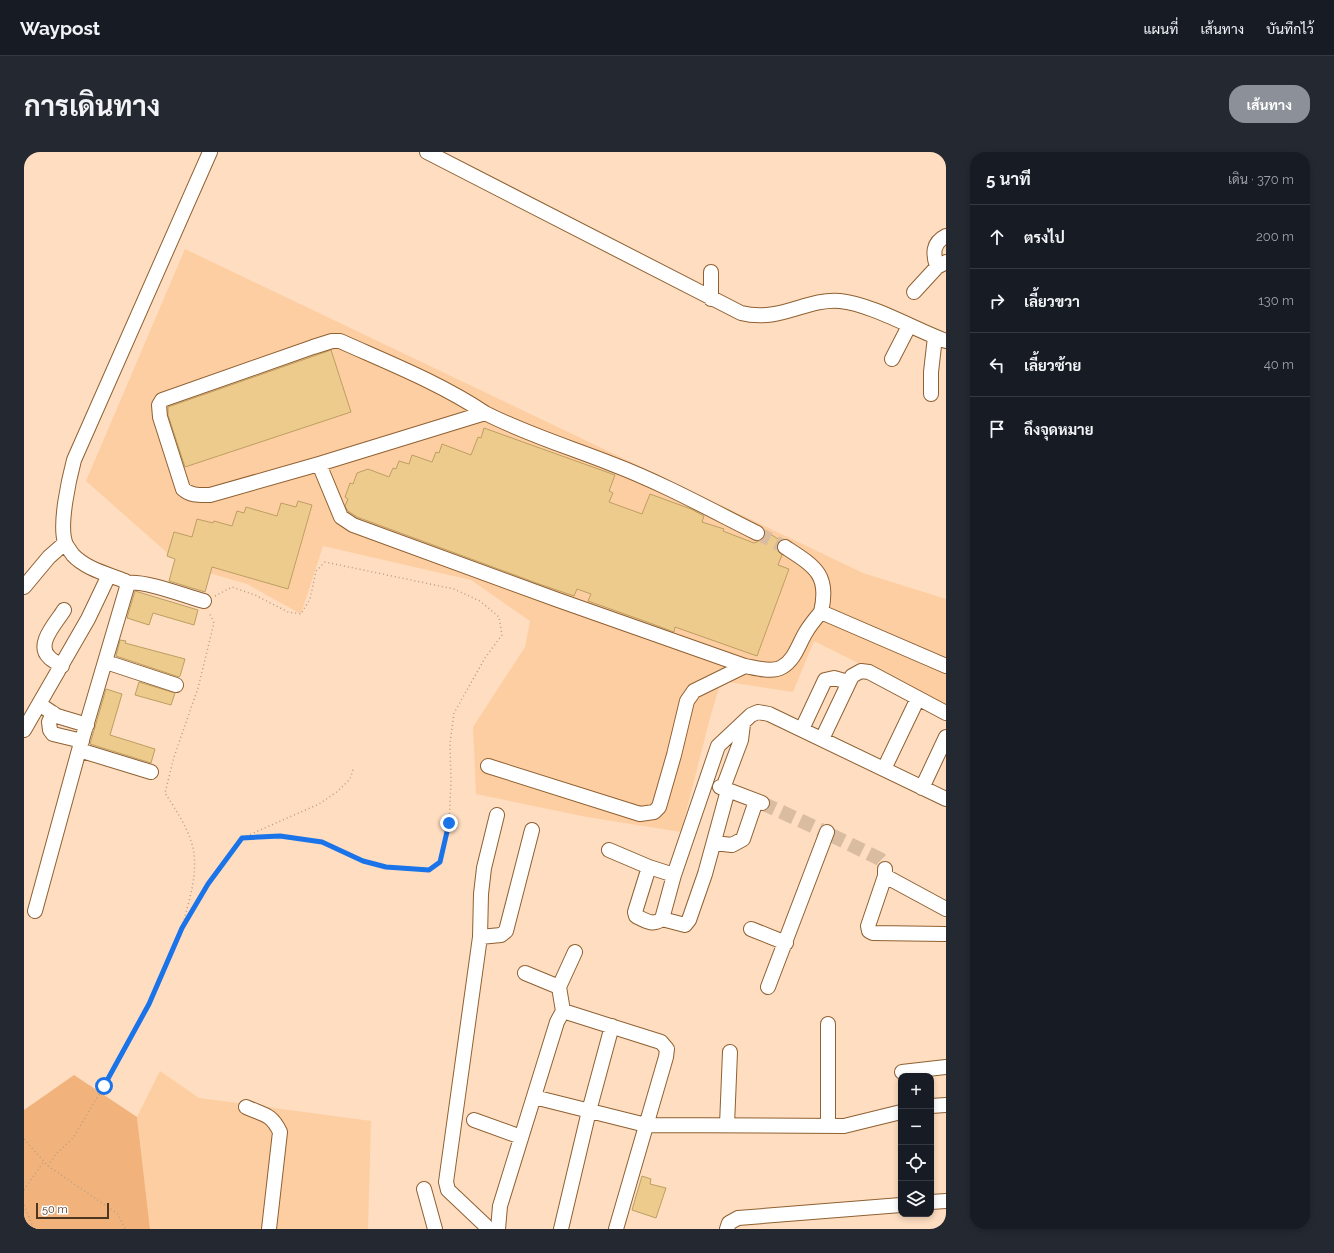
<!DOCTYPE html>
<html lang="th">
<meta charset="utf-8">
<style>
:root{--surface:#171b24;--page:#242831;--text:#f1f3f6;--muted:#9ea1a6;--line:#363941;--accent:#8c9099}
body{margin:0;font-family:Raleway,Sarabun,sans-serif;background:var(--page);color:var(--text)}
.controls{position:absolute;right:12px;bottom:12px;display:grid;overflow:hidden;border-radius:8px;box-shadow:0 2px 6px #0003}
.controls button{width:36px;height:36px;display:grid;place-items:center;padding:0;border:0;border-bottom:1px solid var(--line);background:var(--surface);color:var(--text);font:20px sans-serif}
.scale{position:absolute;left:12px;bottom:10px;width:73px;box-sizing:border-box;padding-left:4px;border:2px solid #4b3622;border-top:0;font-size:11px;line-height:14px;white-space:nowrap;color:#4b3622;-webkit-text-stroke:3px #fff;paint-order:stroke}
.stop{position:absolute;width:12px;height:12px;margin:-9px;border:3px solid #1a73e8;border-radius:50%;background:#fff}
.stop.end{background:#1a73e8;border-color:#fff;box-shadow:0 1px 4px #0008}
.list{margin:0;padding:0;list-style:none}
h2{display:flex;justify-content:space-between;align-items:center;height:52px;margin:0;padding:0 16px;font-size:17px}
h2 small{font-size:13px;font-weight:400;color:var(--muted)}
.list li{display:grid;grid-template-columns:26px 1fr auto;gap:12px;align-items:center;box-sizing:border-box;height:64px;padding:0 16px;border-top:1px solid var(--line)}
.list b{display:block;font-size:15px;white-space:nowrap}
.list em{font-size:13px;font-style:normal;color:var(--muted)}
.icon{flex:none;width:22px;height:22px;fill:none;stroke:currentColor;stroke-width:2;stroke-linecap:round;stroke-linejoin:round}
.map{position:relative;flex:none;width:922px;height:1077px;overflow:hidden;border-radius:16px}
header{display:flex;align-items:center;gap:24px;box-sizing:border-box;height:56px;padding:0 20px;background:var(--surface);border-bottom:1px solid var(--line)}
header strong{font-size:19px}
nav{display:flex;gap:22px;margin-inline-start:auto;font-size:14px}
.intro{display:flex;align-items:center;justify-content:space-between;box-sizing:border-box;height:96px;padding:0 24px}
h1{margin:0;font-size:28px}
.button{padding:10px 18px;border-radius:16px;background:var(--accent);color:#fff;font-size:14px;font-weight:700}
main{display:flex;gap:24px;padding:0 24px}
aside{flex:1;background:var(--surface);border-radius:16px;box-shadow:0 2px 6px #0003}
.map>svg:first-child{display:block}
.built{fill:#fecea3}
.green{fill:#f1b37b}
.building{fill:#eccb8d;stroke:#be9e61}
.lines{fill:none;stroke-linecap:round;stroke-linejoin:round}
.minor-tunnel{stroke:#dabca0;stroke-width:14;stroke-dasharray:14 7;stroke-linecap:butt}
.minor-casing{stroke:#8f6031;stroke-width:16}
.path{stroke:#ba9e84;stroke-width:1.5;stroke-dasharray:1 3;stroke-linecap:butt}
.minor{stroke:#fff;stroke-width:14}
.route{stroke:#1a73e8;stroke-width:5}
</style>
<header>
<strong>Waypost</strong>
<nav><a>แผนที่</a><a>เส้นทาง</a><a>บันทึกไว้</a></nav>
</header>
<div class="intro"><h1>การเดินทาง</h1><a class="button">เส้นทาง</a></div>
<main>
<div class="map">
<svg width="922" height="1077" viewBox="0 0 922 1077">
<rect width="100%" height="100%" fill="#feddc0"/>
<!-- built -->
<path class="built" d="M 161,97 L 839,421 L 922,447 L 922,555 L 790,489 L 769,540 L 697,529 L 686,566 L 657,680 L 563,665 L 452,642 L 449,575 L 501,495 L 506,469 L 447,428 L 299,394 L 277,462 L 223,432 L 157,413 L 62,329 Z
M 136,919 L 175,946 L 347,969 L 344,1077 L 126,1077 L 113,965 Z"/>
<!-- green -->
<path class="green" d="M 50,923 L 113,965 L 126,1077 L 0,1077 L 0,958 Z"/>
<!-- building -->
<path class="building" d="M 307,198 L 327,260 L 161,315 L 144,263 L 144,255 Z
M 460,276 L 591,323 L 585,339 L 589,341 L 585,350 L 618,362 L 626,342 L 667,357 L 680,364 L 678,370 L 700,377 L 699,379 L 730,391 L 738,388 L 741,384 L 741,379 L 756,388 L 753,394 L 754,399 L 758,403 L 754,413 L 765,417 L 733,504 L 651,475 L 650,480 L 623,470 L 564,449 L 567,442 L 553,437 L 550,444 L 515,432 L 333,365 L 324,359 L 321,354 L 324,347 L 321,345 L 326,331 L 329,332 L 333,321 L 344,317 L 365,325 L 369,316 L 372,317 L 375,309 L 385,312 L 388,303 L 408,310 L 412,300 L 415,301 L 418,292 L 447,303 L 454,285 L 457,286 Z
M 274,349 L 288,353 L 264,437 L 188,415 L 181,440 L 145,429 L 151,407 L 143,404 L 150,380 L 168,385 L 173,367 L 189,371 L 190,369 L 208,374 L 213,359 L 220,361 L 222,355 L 253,364 L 257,351 L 272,355 Z
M 111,439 L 174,458 L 170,473 L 129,461 L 125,473 L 103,466 Z
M 96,488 L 102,489 L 101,491 L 161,507 L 156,524 L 155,525 L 92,504 Z
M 115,530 L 151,541 L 147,553 L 111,543 Z
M 82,537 L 98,542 L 86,583 L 131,597 L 127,611 L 66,592 Z
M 618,1024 L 627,1027 L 626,1032 L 642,1036 L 632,1066 L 608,1058 Z"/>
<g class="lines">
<!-- minor-tunnel -->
<path class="minor-tunnel" d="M 733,381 L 761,395
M 738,651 L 797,678
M 807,683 L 856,707 L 860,711 L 861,717"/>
<!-- minor casing -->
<g class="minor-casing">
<path id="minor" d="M 403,0 L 717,161 C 756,171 782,146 816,149 C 847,152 892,178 922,189
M 913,115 C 909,102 908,91 922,84
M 687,120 L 687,147
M 890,140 L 913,115 L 922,110
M 868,207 L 885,174
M 907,242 L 907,220 L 911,185
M 461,261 C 416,231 365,211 316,189 L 308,189 L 289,195 L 138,248 L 135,253 L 136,265 L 159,337 C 167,344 176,343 186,343 L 295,312 L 461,261 C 502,282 545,295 588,312 C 638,331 685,357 733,381
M 295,312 L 317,365 L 329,373 L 534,448 L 721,514 C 732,516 748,521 758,515 C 771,508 775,491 782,480 C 786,473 792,466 797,460
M 761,395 C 790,414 806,422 797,460 L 922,514
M 103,431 C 121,428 161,444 180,449
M 0,435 L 25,405 L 41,391
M 82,510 L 152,533
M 38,514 C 34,511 28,509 25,505 C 11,492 33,470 40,458
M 21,556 L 33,564 L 63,573
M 29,561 L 25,570 L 26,578 L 29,582 L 58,589
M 778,577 L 801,528 L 810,526 L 824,530
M 0,578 L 64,467 L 85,423
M 798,587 L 828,524 L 837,519 L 845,520 L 922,561
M 55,598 L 127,620
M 464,614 L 616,662 L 630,660 L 635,655 L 650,603 L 663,549 L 670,539 L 721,514
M 860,617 L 894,546
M 696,635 L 738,651
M 699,636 L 717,588 L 719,572
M 898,636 L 922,585
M 690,691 L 708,693 L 719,687 L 732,649
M 585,698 L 625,715 L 650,723 L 694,594 L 727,563 L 734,560 L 745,562 L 922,647
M 625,715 L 611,760 L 612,764 C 622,769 629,774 638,767 L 650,723
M 861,717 L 861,724 L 844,774 L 845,779 L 849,781 L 922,782
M 861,724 L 922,757
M 11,759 L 55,598 L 103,435 L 101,429 C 84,422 62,417 49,403 C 47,400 42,394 41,390 C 35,372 45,327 50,308 L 186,0
M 638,767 L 661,773 L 665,768 L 681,722 L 704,638
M 727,777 L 762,791
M 456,785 L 477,783 L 482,779 L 508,678
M 535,835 L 551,800
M 744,835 L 803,680
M 539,859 L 637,890 L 643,897 L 642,905 L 592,1077
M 804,872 L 804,974
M 878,920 L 922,915
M 510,945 L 622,973 L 820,974 L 877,960
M 907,954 L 922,953
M 222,955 C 239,963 247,961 256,980 L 245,1077
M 450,968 L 497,985
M 703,973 L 706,900
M 400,1037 L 411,1077
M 907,1050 L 922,1049
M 462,1077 L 461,1073 L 424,1038 L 422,1030 L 456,785 L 457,742 L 460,716 L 473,663
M 474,1077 L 476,1054 L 533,870 L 539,859 L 535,835 L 501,821
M 537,1077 L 565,959 L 588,874
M 703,1077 L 705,1071 L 714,1066 L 877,1053"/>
</g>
<!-- path -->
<path class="path" d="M 191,444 L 208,435 L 231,443 L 264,460 L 277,462 L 286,447 L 292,419 L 301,410 L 430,437 L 456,449 L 475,465 L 478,483 L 461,506 L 430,561 L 426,591 L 427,629 L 425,671 L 416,710 L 405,718 L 362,715 L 339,709 L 298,690 L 256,684 L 218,686
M 158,775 C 164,752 173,727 170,702 C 168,682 152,658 141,641 L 150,605 L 174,536 L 190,471 L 185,460
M 0,987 L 24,1014 L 94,1062 L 101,1077
M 24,1014 L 32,1002 L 49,986 L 80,934 L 125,852 L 158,775 L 183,732 L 218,686 L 295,652 L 314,639 L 326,627 L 330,615
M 0,1038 L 20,1009
M 0,1053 L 10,1077"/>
<!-- minor -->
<use href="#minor" class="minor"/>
</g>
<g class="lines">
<!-- route -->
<path class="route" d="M 80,934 L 125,852 L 158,776 L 184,732 L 218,686 L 256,684 L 298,690 L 339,709 L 362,715 L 405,718 L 416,710 L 425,671"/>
</g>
</svg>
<div class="controls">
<button>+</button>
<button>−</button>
<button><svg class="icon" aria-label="locate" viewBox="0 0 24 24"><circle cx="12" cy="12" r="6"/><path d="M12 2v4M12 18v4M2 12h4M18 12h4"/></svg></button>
<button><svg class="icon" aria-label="layers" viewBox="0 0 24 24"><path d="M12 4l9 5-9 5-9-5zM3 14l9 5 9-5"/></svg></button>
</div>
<div class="scale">50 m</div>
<div class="stop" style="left:80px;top:934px"></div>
<div class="stop end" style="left:425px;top:671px"></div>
</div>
<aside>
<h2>5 นาที<small>เดิน · 370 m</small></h2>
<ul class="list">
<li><svg class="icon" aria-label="ahead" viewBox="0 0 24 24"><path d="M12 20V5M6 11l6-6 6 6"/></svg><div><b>ตรงไป</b></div><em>200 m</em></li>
<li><svg class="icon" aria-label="right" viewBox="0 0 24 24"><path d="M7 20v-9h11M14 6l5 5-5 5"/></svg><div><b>เลี้ยวขวา</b></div><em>130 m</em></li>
<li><svg class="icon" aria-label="left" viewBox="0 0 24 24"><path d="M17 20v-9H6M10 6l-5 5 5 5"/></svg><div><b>เลี้ยวซ้าย</b></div><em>40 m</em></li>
<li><svg class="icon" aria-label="arrive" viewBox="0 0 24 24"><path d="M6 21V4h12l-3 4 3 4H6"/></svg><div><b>ถึงจุดหมาย</b></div></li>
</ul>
</aside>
</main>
